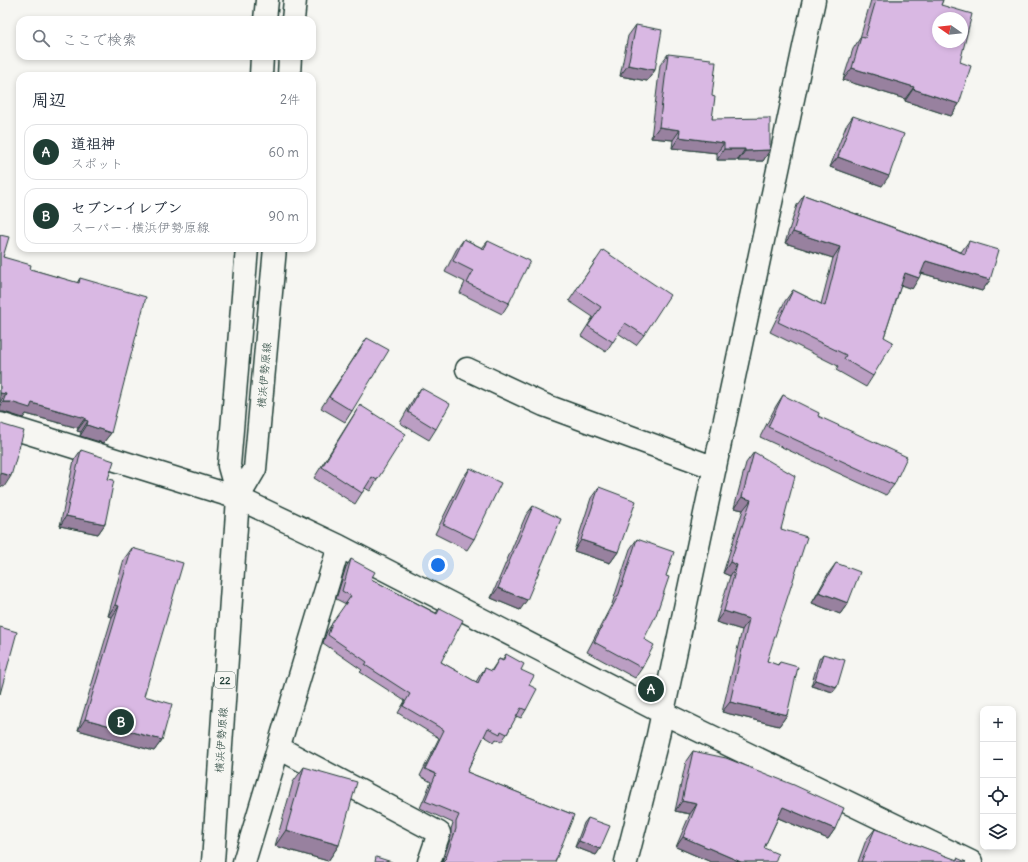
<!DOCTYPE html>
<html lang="ja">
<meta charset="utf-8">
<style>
:root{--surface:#fff;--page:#f6f6f7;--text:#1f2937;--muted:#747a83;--line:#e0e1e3;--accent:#1f3d34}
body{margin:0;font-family:Delius,"Klee One",sans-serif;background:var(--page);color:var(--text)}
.controls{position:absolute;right:12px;bottom:12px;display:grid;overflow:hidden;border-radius:8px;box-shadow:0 2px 6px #0003}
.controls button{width:36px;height:36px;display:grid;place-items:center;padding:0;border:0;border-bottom:1px solid var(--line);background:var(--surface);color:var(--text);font:20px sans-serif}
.compass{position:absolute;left:932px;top:12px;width:36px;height:36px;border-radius:50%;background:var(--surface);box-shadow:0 2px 6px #0003;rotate:284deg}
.you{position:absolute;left:438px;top:565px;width:14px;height:14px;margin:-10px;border:3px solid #fff;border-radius:50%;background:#1a73e8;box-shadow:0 0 0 6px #1a73e833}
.badge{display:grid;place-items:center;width:26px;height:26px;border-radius:50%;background:var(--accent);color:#fff;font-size:13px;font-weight:700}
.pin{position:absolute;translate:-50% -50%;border:2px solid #fff;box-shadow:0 1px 4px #0006}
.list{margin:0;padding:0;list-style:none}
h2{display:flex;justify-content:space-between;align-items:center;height:52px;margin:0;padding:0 16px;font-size:17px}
h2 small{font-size:13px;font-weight:400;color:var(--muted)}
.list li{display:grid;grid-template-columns:26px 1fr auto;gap:12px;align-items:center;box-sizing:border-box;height:56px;margin:0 8px 8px;padding:0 8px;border:1px solid var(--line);border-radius:12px}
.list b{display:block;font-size:15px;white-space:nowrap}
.list p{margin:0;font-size:13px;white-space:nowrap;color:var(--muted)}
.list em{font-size:13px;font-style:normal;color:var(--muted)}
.icon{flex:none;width:22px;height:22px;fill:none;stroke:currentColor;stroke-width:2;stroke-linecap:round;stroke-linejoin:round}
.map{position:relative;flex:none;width:1028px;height:862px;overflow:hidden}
.search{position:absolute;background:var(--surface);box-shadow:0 2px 6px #0003;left:16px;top:16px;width:300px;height:44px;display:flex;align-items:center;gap:10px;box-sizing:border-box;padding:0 14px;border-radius:12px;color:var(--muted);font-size:15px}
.panel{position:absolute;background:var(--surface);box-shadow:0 2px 6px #0003;left:16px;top:72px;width:300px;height:180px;border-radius:12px}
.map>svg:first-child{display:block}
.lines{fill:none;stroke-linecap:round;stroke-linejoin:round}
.street-casing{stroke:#1f3d34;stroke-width:25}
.primary-casing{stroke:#1f3d34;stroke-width:25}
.street{stroke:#f6f6f2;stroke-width:22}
.primary{stroke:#f6f6f2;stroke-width:22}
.wall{fill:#bb9ec3;stroke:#1f3d34}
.shaded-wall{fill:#98819f;stroke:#1f3d34}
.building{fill:#d9b8e3;stroke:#1f3d34;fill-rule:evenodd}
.labels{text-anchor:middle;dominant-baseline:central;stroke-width:3;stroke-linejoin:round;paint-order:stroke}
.shield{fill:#f6f6f2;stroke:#60746d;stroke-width:1}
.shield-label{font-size:10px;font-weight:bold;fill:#1f3d34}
.street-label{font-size:11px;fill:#1f3d34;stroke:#f6f6f2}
</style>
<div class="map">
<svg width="1028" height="862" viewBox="0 0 1028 862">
<rect width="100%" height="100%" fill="#f6f6f2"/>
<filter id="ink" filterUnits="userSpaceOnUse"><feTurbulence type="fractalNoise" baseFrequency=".025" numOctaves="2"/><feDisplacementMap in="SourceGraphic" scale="8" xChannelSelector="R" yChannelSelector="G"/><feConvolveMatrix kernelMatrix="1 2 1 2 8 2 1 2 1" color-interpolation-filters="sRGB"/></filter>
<g filter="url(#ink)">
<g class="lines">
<!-- street casing -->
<g class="street-casing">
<path id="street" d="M 467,369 L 544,405 L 715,468
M 0,424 L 238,498 L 339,546 L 663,713 L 971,862
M 279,748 L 439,833 L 429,862
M 244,862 L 339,546
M 626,862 L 657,740 L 814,0"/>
</g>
<!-- primary casing -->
<g class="primary-casing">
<path id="primary" d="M 265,20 L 267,0
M 293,20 L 295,0
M 261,76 L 262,56
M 289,76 L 290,56
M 238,498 L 255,469 L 275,248
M 213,862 L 238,498 L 229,466 L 247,248"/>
</g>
<!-- street -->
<use href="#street" class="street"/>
<!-- primary -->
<use href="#primary" class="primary"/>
</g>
<!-- wall -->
<path class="wall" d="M 871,0 L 943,0 L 941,5 L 960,62 L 959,104 L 951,116 L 905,101 L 905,99 L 843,80 L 853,49 L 860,38 Z
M 636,25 L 655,70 L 647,81 L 620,76 L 628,36 Z
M 668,54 L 712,96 L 712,119 L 770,150 L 763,161 L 738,161 L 738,160 L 717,160 L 717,153 L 672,148 L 673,140 L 651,138 L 660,65 Z
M 853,116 L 882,186 L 830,167 L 846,126 Z
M 804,195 L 961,252 L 969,241 L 990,280 L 982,291 L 921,273 L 912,289 L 901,285 L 884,337 L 873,376 L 866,387 L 836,370 L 838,366 L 770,332 L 785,301 L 793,290 L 821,304 L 833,258 L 785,243 L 797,205 Z
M 0,235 L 3,257 L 30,269 L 77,283 L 80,278 L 111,433 L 103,443 L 80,436 L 81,432 L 77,431 L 78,428 L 26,414 L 23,418 L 4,412 L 0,412 Z
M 464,239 L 482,248 L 488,241 L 509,303 L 502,314 L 460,293 L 465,282 L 445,272 L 456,250 Z
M 596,260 L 644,335 L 636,345 L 618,333 L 606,352 L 581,336 L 593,317 L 569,301 Z
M 367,338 L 352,411 L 345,422 L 321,408 Z
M 421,388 L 436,429 L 429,440 L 400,423 L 414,398 Z
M 783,395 L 818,416 L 894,485 L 886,495 L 760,437 L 776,406 Z
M 360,405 L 377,480 L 370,491 L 365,488 L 355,504 L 314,478 L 353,416 Z
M 81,450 L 108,479 L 105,524 L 98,534 L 60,526 L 74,460 Z
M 754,452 L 781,529 L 767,661 L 777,665 L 780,662 L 787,715 L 779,726 L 722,712 L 742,630 L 716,622 L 730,576 L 723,573 L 743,510 L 734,508 L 746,463 Z
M 470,468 L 474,539 L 467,550 L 435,534 L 462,479 Z
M 599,487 L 618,552 L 610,563 L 574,551 L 591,498 Z
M 533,506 L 520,610 L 491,598 L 526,515 Z
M 637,539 L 644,639 L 642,668 L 635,678 L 587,652 L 612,604 L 630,549 Z
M 132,548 L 144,696 L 162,740 L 154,751 L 78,730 L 112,617 L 108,616 L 124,559 Z
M 351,559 L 371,579 L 436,613 L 440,608 L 441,662 L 476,682 L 480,675 L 485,668 L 491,671 L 499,659 L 502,660 L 506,654 L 521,670 L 529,685 L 526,710 L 521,718 L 516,716 L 507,734 L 501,742 L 496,739 L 494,742 L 484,736 L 467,772 L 574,815 L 442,862 L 451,837 L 451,829 L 453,823 L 420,808 L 431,782 L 420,776 L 439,738 L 398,713 L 405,701 L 360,672 L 362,670 L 323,643 L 327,631 L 346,604 L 336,599 L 346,567 Z
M 836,563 L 848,603 L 840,614 L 812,603 L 828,574 Z
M 823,654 L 833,692 L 811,686 L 819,659 Z
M 693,751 L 835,829 L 828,839 L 778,818 L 764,848 L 775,862 L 711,862 L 676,847 L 690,814 L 675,811 L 686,761 Z
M 304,767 L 339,845 L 328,861 L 275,846 L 293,782 Z
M 588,818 L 600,849 L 596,855 L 575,847 L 584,823 Z
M 875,829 L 956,860 L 966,862 L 858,862 L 866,840 Z"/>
<!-- shaded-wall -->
<path class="shaded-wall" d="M 628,65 L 655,70 L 647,81 L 620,76 Z
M 852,68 L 914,87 L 905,99 L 843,80 Z
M 913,89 L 959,104 L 951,116 L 905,101 Z
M 659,127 L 680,130 L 673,140 L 651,138 Z
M 679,137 L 724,143 L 717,153 L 672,148 Z
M 724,149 L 745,149 L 738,160 L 717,160 Z
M 770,150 L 763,161 L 738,161 L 745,151 Z
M 838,157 L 889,176 L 882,186 L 830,167 Z
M 793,232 L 840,247 L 833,258 L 785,243 Z
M 926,261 L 990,280 L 982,291 L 918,272 Z
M 905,273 L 919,278 L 912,289 L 898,284 Z
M 0,393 L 6,394 L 0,402 Z
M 3,402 L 32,403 L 85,418 L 78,428 L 26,414 L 23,418 L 4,412 L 0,412 L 0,407 Z
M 85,420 L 88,421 L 81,432 L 77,431 Z
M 87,425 L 111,433 L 103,443 L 80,436 Z
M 0,473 L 11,476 L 4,487 L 0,486 Z
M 742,497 L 751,500 L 743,510 L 734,508 Z
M 66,516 L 105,524 L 98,534 L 60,526 Z
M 581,540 L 618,552 L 610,563 L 574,551 Z
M 730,562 L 737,565 L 730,576 L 723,573 Z
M 498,588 L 527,600 L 520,610 L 491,598 Z
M 819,592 L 848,603 L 840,614 L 812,603 Z
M 115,605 L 119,606 L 112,617 L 108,616 Z
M 724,611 L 749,619 L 742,630 L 716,622 Z
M 815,680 L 837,687 L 833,692 L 811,686 Z
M 730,702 L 787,715 L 779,726 L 722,712 Z
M 85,719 L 162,740 L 154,751 L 78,730 Z
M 682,801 L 697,804 L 690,814 L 675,811 Z
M 783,807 L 835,829 L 828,839 L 776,817 Z
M 286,830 L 339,845 L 328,861 L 275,846 Z
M 683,837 L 741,862 L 711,862 L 676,847 Z
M 579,841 L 600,849 L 596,855 L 575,847 Z"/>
<!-- building -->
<path class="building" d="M 876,0 L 943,0 L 941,5 L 972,14 L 960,62 L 971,66 L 959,104 L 913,89 L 914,87 L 852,68 L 861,37 L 865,38 ZM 938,18 L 962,18 L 962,42 L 938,42 Z
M 636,25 L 662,30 L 655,70 L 628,65 Z
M 668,54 L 711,59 L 711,62 L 716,62 L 712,96 L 715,97 L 712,119 L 770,118 L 770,150 L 745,151 L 745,149 L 724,149 L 724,143 L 679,137 L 680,130 L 659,127 Z
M 853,116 L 904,134 L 889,176 L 838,157 Z
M 804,195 L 965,254 L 969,241 L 999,250 L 990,280 L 926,261 L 919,278 L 905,273 L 884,337 L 893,342 L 873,376 L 844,359 L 846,355 L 778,322 L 793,290 L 825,306 L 840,247 L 793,232 Z
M 0,235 L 9,237 L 3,257 L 31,265 L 30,269 L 79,283 L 80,278 L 146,297 L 111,433 L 87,425 L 88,421 L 85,420 L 85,418 L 32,403 L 30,408 L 11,402 L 3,402 L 6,394 L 0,393 Z
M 464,239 L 484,249 L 488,241 L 530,261 L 509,303 L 467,283 L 473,271 L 453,261 Z
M 603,250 L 670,295 L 644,335 L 625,323 L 613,342 L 588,326 L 601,307 L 576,290 Z
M 367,338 L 389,350 L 352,411 L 329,397 Z
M 421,388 L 450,404 L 436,429 L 408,412 Z
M 783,395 L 819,413 L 818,416 L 907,457 L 894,485 L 768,427 Z
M 360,405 L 406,434 L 377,480 L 372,477 L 362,493 L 322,467 Z
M 0,423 L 4,425 L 24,431 L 11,476 L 0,473 Z
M 81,450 L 114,461 L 108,479 L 114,480 L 105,524 L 66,516 Z
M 754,452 L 795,476 L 781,529 L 807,537 L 767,661 L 778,665 L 780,662 L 798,667 L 787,715 L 730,702 L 749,619 L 724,611 L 737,565 L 730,562 L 751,500 L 742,497 Z
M 470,468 L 501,483 L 474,539 L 443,524 Z
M 599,487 L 636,501 L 618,552 L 581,540 Z
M 533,506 L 561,519 L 527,600 L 498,588 Z
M 637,539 L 674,552 L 666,576 L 669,577 L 656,615 L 644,639 L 654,645 L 642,668 L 594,642 L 619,594 Z
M 132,548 L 183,563 L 144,696 L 172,704 L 162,740 L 85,719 L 119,606 L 115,605 Z
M 351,559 L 375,572 L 371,579 L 437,614 L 440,608 L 463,620 L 441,662 L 478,683 L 485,668 L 492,671 L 499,659 L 503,661 L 506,654 L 524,664 L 521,670 L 534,676 L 529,685 L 537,689 L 526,710 L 521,708 L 507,734 L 501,731 L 500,734 L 488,728 L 467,772 L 574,815 L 555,862 L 442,862 L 446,858 L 456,829 L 456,822 L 459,815 L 425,801 L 436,774 L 425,769 L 444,730 L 403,706 L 410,694 L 365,665 L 367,662 L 328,635 L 332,623 L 351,596 L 342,591 Z
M 836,563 L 860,572 L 848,603 L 819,592 Z
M 0,627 L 17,632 L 0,694 Z
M 823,654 L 845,660 L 837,687 L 815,680 Z
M 693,751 L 726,758 L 794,785 L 844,808 L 835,829 L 783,807 L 764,848 L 778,854 L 775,862 L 741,862 L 683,837 L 697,804 L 682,801 Z
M 304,767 L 357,782 L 339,845 L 286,830 Z
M 588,818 L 610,826 L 600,849 L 579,841 Z
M 875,829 L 957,860 L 957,858 L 966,862 L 861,862 Z
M 376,857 L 392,862 L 375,862 Z"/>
</g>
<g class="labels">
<!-- shield labels -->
<rect class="shield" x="215" y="672" width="20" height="16" rx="3"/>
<g class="shield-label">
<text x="225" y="680">22</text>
</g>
<!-- street labels -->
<g class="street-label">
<text transform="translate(264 375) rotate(-85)">横浜伊勢原線</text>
<text transform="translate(221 740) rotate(-86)">横浜伊勢原線</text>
</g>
</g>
</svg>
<div class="controls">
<button>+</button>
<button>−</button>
<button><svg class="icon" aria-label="locate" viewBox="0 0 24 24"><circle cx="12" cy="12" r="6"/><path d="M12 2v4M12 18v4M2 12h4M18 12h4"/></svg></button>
<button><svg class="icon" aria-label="layers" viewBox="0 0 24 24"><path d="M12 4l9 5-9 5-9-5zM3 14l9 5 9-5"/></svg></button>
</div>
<svg class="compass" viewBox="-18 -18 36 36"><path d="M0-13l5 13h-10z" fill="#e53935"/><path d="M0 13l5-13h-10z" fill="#747a83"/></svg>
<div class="you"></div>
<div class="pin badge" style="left:651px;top:689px">A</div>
<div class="pin badge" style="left:121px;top:722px">B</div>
<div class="search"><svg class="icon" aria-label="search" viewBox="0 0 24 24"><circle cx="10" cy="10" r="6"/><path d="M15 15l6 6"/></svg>ここで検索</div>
<section class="panel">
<h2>周辺<small>2件</small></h2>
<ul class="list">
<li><span class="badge">A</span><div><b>道祖神</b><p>スポット</p></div><em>60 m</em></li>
<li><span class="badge">B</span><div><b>セブン-イレブン</b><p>スーパー · 横浜伊勢原線</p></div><em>90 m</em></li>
</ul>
</section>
</div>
